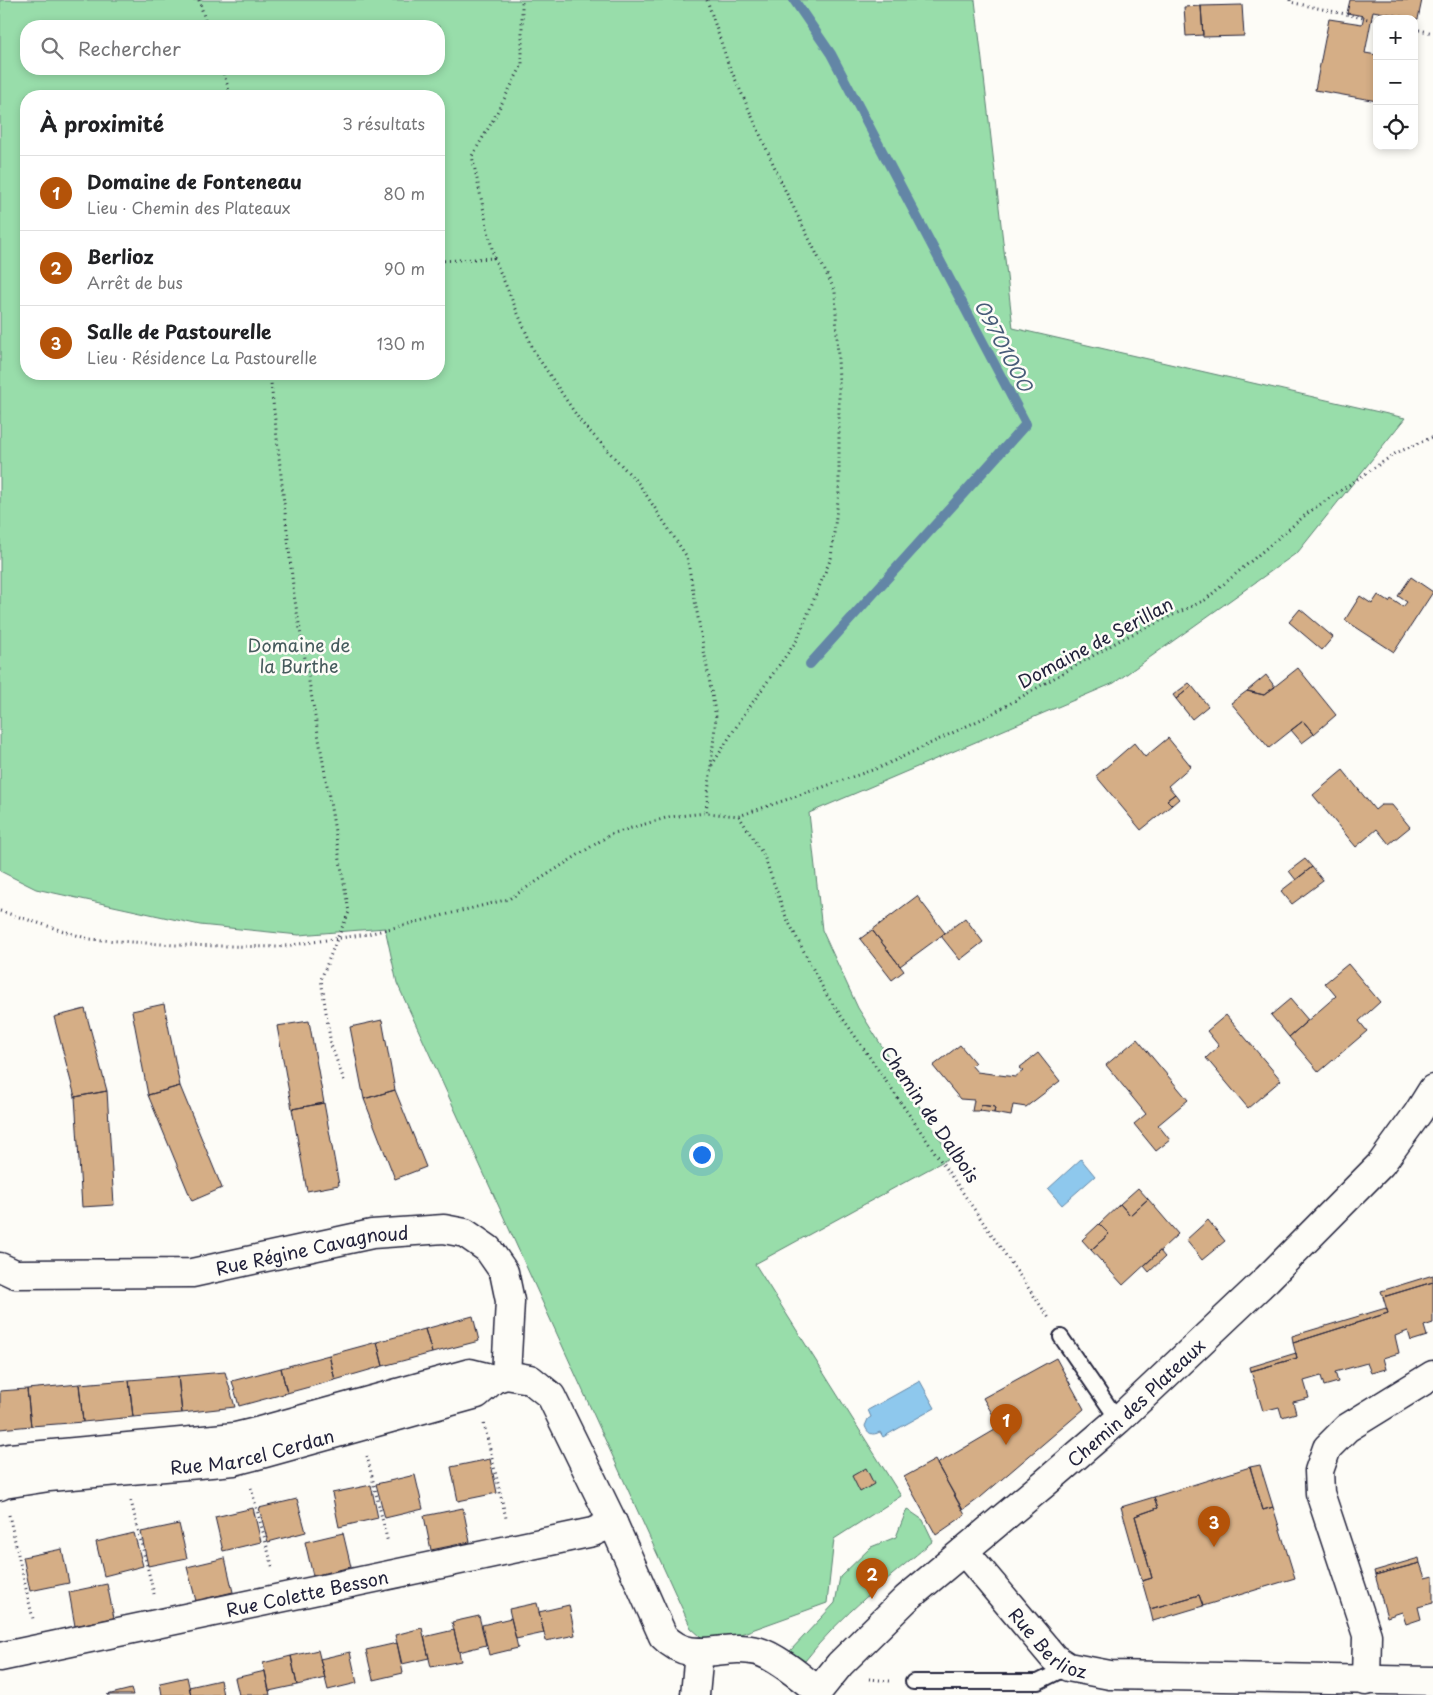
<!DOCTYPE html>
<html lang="fr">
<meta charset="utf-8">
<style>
:root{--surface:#fff;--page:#f2f2f2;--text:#202124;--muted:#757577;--line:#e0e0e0;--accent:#b45309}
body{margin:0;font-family:"Playpen Sans",sans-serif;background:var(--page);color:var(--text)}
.controls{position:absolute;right:15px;top:15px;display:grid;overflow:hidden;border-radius:10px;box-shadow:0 2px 8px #0003}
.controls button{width:45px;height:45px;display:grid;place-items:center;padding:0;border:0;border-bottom:1px solid var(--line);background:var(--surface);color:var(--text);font:25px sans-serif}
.you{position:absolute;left:701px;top:1154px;width:18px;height:18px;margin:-12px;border:4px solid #fff;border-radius:50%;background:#1a73e8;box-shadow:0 0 0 8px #1a73e833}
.badge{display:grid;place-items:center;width:32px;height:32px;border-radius:50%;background:var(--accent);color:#fff;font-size:16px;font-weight:700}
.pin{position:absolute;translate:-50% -41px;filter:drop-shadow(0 1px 2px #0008)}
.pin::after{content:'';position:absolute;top:26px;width:18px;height:15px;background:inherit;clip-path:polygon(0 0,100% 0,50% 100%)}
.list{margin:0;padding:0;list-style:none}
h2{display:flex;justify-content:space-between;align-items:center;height:65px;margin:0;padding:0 20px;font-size:21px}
h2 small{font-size:16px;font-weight:400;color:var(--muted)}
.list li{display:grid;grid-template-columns:32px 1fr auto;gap:15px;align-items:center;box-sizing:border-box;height:75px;padding:0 20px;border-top:1px solid var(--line)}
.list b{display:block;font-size:19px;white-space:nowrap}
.list p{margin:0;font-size:16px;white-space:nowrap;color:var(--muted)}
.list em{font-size:16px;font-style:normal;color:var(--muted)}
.icon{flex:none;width:28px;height:28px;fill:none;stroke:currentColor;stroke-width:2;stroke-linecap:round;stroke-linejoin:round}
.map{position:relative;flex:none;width:1433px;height:1695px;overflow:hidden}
.search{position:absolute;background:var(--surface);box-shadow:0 2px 8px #0003;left:20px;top:20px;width:425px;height:55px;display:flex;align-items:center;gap:12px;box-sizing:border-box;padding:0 18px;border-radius:20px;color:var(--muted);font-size:19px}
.panel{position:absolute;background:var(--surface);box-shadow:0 2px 8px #0003;left:20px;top:90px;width:425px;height:290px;border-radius:20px}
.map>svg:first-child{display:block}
.green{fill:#98ddaa;stroke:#5d8072;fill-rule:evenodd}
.water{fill:#8ec8ed;stroke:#6386a6}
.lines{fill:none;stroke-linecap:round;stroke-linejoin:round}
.stream{stroke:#6386a6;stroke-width:10}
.building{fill:#d5ae86;stroke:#22223b}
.lane-casing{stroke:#22223b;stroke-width:18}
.street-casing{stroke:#22223b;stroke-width:31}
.secondary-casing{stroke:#22223b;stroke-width:31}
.path{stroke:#22223b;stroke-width:3;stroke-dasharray:1 4;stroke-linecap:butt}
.lane{stroke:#fdfcf7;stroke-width:14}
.street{stroke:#fdfcf7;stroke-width:28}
.secondary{stroke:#fdfcf7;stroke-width:28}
.labels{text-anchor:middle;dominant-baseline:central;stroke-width:5;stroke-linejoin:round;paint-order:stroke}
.street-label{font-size:18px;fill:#22223b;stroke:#fdfcf7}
.park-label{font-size:18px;fill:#455a5c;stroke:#fdfcf7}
.water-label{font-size:19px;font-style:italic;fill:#485c79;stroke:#fdfcf7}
</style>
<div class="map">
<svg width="1433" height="1695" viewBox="0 0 1433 1695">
<rect width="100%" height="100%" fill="#fdfcf7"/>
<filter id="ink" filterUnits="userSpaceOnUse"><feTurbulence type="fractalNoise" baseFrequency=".02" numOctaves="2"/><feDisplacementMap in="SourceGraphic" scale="10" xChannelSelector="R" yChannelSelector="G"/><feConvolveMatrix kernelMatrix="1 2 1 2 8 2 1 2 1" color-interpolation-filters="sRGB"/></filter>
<g filter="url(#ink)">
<!-- green -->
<path class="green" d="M 0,0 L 975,0 L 1013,328 L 1405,418 L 1298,552 L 1114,683 L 809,813 L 822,930 L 858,1008 L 951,1157 L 755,1264 L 901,1496 L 834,1539 L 827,1603 L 710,1645 L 691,1628 L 397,983 L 385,928 L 299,935 L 200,925 L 36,889 L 0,871 ZM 26,26 L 439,26 L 439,69 L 26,69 ZM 26,96 L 439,96 L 439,374 L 26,374 Z
M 907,1509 L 923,1520 L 933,1541 C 889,1578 841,1614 805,1661 L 790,1651 L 835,1603 L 840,1577 L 871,1547 L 896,1537 Z"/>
<!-- water -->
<path class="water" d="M 1081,1159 L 1095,1176 L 1062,1205 L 1048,1189 Z
M 920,1381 L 935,1408 L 883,1437 L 880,1432 C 872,1436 868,1434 865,1426 L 868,1419 L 871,1417 L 868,1410 Z"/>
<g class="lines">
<!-- stream -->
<path class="stream" d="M 794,0 L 831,54 L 1026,424 L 810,664"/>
</g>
<!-- building -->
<path class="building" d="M 1350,0 L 1422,0 L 1418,19 L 1373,11 L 1365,53 L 1377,55 L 1377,101 L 1315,90 L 1329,19 L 1362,24 L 1364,16 L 1347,13 Z
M 1242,5 L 1244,36 L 1203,37 L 1201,6 Z
M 1201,6 L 1203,35 L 1186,36 L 1184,7 Z
M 1411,577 L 1433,592 L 1394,652 L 1345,620 L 1360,596 L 1372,604 L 1378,595 L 1389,602 L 1391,599 L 1403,607 L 1407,602 L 1398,596 Z
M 1300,609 L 1333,637 L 1322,650 L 1289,622 Z
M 1298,668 L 1336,715 L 1314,734 L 1303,721 L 1269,748 L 1231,703 L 1247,691 L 1264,695 Z
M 1266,675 L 1275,687 L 1264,695 L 1247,691 Z
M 1189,683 L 1192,686 L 1176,699 L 1173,695 Z
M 1192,686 L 1208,706 L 1192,719 L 1176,699 Z
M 1303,721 L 1314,734 L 1302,743 L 1291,730 Z
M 1168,738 L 1191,766 L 1168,786 L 1175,794 L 1167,800 L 1172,805 L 1141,830 L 1096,776 L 1134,743 L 1145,757 Z
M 1343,770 L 1375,810 L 1381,805 L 1392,805 L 1410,827 L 1389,844 L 1377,829 L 1356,847 L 1313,795 Z
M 1175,794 L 1179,799 L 1172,805 L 1167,800 Z
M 1305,859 L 1312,867 L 1296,880 L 1289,871 Z
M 1312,867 L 1323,881 L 1292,904 L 1281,891 Z
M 917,896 L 945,933 L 900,966 L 872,930 Z
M 965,918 L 983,942 L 960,960 L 941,936 Z
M 872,930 L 904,971 L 892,980 L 860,939 Z
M 1348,964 L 1380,1002 L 1359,1021 L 1367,1031 L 1319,1072 L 1289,1037 L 1336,996 L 1325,983 Z
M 1290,999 L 1308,1020 L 1289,1037 L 1271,1015 Z
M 164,1004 L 180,1086 L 148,1095 L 132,1011 Z
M 85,1009 L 107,1091 L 75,1097 L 54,1017 Z
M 1226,1015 L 1281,1080 L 1248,1108 L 1206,1058 L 1219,1046 L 1207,1031 Z
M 382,1020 L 395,1090 L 364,1099 L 350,1027 Z
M 309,1021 L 324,1103 L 292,1109 L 277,1026 Z
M 1137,1039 L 1188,1100 L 1158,1125 L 1170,1140 L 1156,1151 L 1134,1124 L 1146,1114 L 1106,1065 Z
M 960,1045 L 975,1063 L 971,1065 L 977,1072 L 1015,1077 L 1023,1071 L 1019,1068 L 1038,1053 L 1060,1081 L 1026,1107 L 1013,1105 L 1011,1116 L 994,1113 L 995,1107 L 981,1105 L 980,1111 L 972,1111 L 974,1100 L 960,1099 L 933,1066 Z
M 180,1086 L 222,1188 L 192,1201 L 148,1095 Z
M 395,1090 L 426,1167 L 395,1179 L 364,1099 Z
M 107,1091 L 114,1205 L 82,1207 L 75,1097 Z
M 324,1103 L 339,1185 L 307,1191 L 292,1109 Z
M 981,1105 L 995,1107 L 994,1113 L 980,1111 Z
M 1138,1188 L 1148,1199 L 1130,1215 L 1120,1204 Z
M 1148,1199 L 1178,1234 L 1123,1285 L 1091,1250 L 1109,1234 L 1099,1224 L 1120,1204 L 1130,1215 Z
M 1208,1220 L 1225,1241 L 1202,1260 L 1186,1240 Z
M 1099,1224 L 1109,1234 L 1091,1250 L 1082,1240 Z
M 1160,1251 L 1165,1257 L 1149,1272 L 1144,1266 Z
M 1433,1275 L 1433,1282 L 1383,1297 L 1381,1291 Z
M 1433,1282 L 1433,1323 L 1424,1326 L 1427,1336 L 1411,1341 L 1408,1331 L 1395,1336 L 1399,1353 L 1383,1358 L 1386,1369 L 1371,1373 L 1367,1363 L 1335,1372 L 1338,1382 L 1324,1386 L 1321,1376 L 1304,1381 L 1309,1398 L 1293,1402 L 1296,1413 L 1282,1417 L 1279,1407 L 1263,1411 L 1251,1371 L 1297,1358 L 1293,1343 L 1388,1313 L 1383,1297 Z
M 1386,1308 L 1388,1313 L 1293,1343 L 1292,1336 Z
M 473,1316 L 479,1341 L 432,1353 L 425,1329 Z
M 425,1329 L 432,1353 L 383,1366 L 377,1342 Z
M 377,1342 L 383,1366 L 335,1380 L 329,1355 Z
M 1296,1353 L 1297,1358 L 1251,1371 L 1250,1367 Z
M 329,1355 L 335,1380 L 287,1393 L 281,1368 Z
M 1056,1358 L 1084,1409 L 981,1497 L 963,1510 L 937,1464 L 1000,1427 L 983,1398 Z
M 281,1368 L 287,1393 L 239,1406 L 232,1381 Z
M 225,1372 L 235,1407 L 182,1413 L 178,1376 Z
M 178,1376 L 182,1413 L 133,1417 L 129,1380 Z
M 129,1380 L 133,1417 L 83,1422 L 79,1384 Z
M 79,1384 L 83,1422 L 31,1426 L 27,1389 Z
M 27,1389 L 31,1426 L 0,1429 L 0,1391 Z
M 490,1459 L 497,1493 L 458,1501 L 451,1467 Z
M 935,1460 L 965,1515 L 936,1535 L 904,1477 Z
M 1260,1465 L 1273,1507 L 1263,1510 L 1250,1467 Z
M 1250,1467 L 1263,1510 L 1273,1507 L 1295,1578 L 1203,1606 L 1199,1595 L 1150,1609 L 1142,1581 L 1152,1578 L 1135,1516 L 1158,1508 L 1154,1497 Z
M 866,1468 L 874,1484 L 860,1492 L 852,1476 Z
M 415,1475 L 423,1509 L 385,1518 L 376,1484 Z
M 371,1485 L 378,1518 L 339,1527 L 332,1493 Z
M 1154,1497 L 1158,1508 L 1135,1516 L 1152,1578 L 1142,1581 L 1121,1507 Z
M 297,1499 L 306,1532 L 268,1542 L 259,1508 Z
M 253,1508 L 261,1542 L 223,1551 L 215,1517 Z
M 463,1508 L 470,1542 L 431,1550 L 424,1516 Z
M 179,1524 L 187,1558 L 148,1566 L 141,1532 Z
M 134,1533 L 143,1566 L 104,1576 L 96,1542 Z
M 343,1533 L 351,1567 L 313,1576 L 305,1542 Z
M 62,1549 L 69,1583 L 30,1591 L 23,1557 Z
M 225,1558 L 233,1592 L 196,1601 L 187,1567 Z
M 1419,1558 L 1420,1563 L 1375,1575 L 1374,1571 Z
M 1420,1563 L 1425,1578 L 1433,1576 L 1433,1603 L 1418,1607 L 1421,1619 L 1406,1624 L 1402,1612 L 1387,1617 L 1375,1575 Z
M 107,1584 L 114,1618 L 75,1626 L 69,1592 Z
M 1199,1595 L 1203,1606 L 1153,1621 L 1150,1609 Z
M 537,1603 L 544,1633 L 516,1639 L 509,1609 Z
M 569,1605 L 575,1635 L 546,1641 L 539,1612 Z
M 479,1616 L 486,1645 L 459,1652 L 452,1622 Z
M 511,1618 L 518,1648 L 489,1655 L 482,1625 Z
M 422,1628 L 429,1658 L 402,1664 L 395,1635 Z
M 454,1630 L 461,1661 L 431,1667 L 424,1637 Z
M 397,1643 L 403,1673 L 373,1680 L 366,1650 Z
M 318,1650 L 325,1678 L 297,1685 L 291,1656 Z
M 350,1652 L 357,1683 L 328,1690 L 320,1659 Z
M 291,1656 L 297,1685 L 269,1691 L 263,1663 Z
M 265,1671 L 270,1695 L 239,1695 L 235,1678 Z
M 187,1677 L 191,1695 L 162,1695 L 160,1683 Z
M 220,1680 L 223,1695 L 191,1695 L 189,1687 Z
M 131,1689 L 133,1695 L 107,1695 Z"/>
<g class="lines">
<!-- lane casing -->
<g class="lane-casing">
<path id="lane" d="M 1061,1337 L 1118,1420
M 913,1682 L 1038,1682 L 1068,1667"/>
</g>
<!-- street casing -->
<g class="street-casing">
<g id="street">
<path id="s1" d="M 0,1267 L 15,1274 L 192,1273 L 372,1234 L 444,1229 L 465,1233 L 488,1249 L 504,1272 L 510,1301 L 506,1375"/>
<path d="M 0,1460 L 10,1458 L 235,1437 L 260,1431 L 470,1373 L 494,1379"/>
<path id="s2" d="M 0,1486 L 4,1484 L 49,1477 L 234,1461 L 265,1453 L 477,1394 L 494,1379 L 506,1375 L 530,1379 L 551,1396 L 613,1523 L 663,1636 C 693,1667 721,1642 757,1651 C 776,1656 803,1679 818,1691"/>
<path id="s3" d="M 964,1551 L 1054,1658 L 1068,1667 L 1110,1675 L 1433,1681"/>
<path id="s4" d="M 0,1657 L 593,1532 L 613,1523"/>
<path d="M 1366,1681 L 1367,1635 L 1320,1493 L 1319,1471 L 1327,1448 L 1347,1428 L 1433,1375"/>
<path d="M 695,1695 L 699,1652"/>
</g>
</g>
<!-- secondary casing -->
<g class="secondary-casing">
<g id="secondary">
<path id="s5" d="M 815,1695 L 840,1664 L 906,1599 L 1045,1483 L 1118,1420 L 1267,1279 L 1381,1164 L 1418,1113 L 1433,1089"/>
</g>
</g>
<!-- path -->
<path class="path" d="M 199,0 L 207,26
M 707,0 L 728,63 L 784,188 L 835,291 L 839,380 L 839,492 L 831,558 L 797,640 L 743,716 L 710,768
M 1290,0 L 1290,2 L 1377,21
M 1414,29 L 1433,33
M 222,69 L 231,96
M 494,258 L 472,156 L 492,122 L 522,65 L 522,0
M 439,261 L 494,258 L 535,353 L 581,422 L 639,484 L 687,557 L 716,717 L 706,813
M 270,374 L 294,595 L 349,912 L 337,939 L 321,979 L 331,1045 L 345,1083
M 739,816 L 764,856 L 786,917 L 826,994 L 1049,1318
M 0,911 L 89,939 L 175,945 L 278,947 L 368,934 L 509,899 L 611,834 L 669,817 L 706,813 L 739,816 L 881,767 L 990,715 L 1122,639 L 1205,600 L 1309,512 L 1396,453 L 1433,437
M 484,1424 L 506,1518
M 367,1456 L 388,1543
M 251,1488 L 273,1569
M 131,1501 L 154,1594
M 9,1515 L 33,1619
M 869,1679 L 890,1681"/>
<!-- lane -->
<use href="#lane" class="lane"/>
<!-- street -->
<use href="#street" class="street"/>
<!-- secondary -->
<use href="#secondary" class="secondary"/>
</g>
</g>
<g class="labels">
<!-- street labels -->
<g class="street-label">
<text transform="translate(1095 642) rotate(-28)">Domaine de Serillan</text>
<text transform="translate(931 1114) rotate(56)">Chemin de Dalbois</text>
<text stroke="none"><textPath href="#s1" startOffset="316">Rue Régine Cavagnoud</textPath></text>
<text stroke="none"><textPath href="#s5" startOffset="435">Chemin des Plateaux</textPath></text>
<text stroke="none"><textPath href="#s2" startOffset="255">Rue Marcel Cerdan</textPath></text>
<text stroke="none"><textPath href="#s4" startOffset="314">Rue Colette Besson</textPath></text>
<text stroke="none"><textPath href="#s3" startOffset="126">Rue Berlioz</textPath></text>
</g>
<!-- park labels -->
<g class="park-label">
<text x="299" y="644">Domaine de<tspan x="299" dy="21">la Burthe</tspan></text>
</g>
<!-- water labels -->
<g class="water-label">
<text transform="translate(1004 345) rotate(62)">O9701000</text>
</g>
</g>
</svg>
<div class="controls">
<button>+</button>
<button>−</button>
<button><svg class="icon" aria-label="locate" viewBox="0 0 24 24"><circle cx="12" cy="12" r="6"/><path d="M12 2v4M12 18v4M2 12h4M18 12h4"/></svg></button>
</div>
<div class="you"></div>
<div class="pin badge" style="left:1006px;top:1445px">1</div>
<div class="pin badge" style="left:872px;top:1599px">2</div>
<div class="pin badge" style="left:1214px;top:1547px">3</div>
<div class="search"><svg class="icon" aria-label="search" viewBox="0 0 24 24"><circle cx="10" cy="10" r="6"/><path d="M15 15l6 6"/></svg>Rechercher</div>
<section class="panel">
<h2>À proximité<small>3 résultats</small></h2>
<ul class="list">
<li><span class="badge">1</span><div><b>Domaine de Fonteneau</b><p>Lieu · Chemin des Plateaux</p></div><em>80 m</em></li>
<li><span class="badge">2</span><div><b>Berlioz</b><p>Arrêt de bus</p></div><em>90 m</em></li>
<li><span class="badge">3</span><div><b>Salle de Pastourelle</b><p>Lieu · Résidence La Pastourelle</p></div><em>130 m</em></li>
</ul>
</section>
</div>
